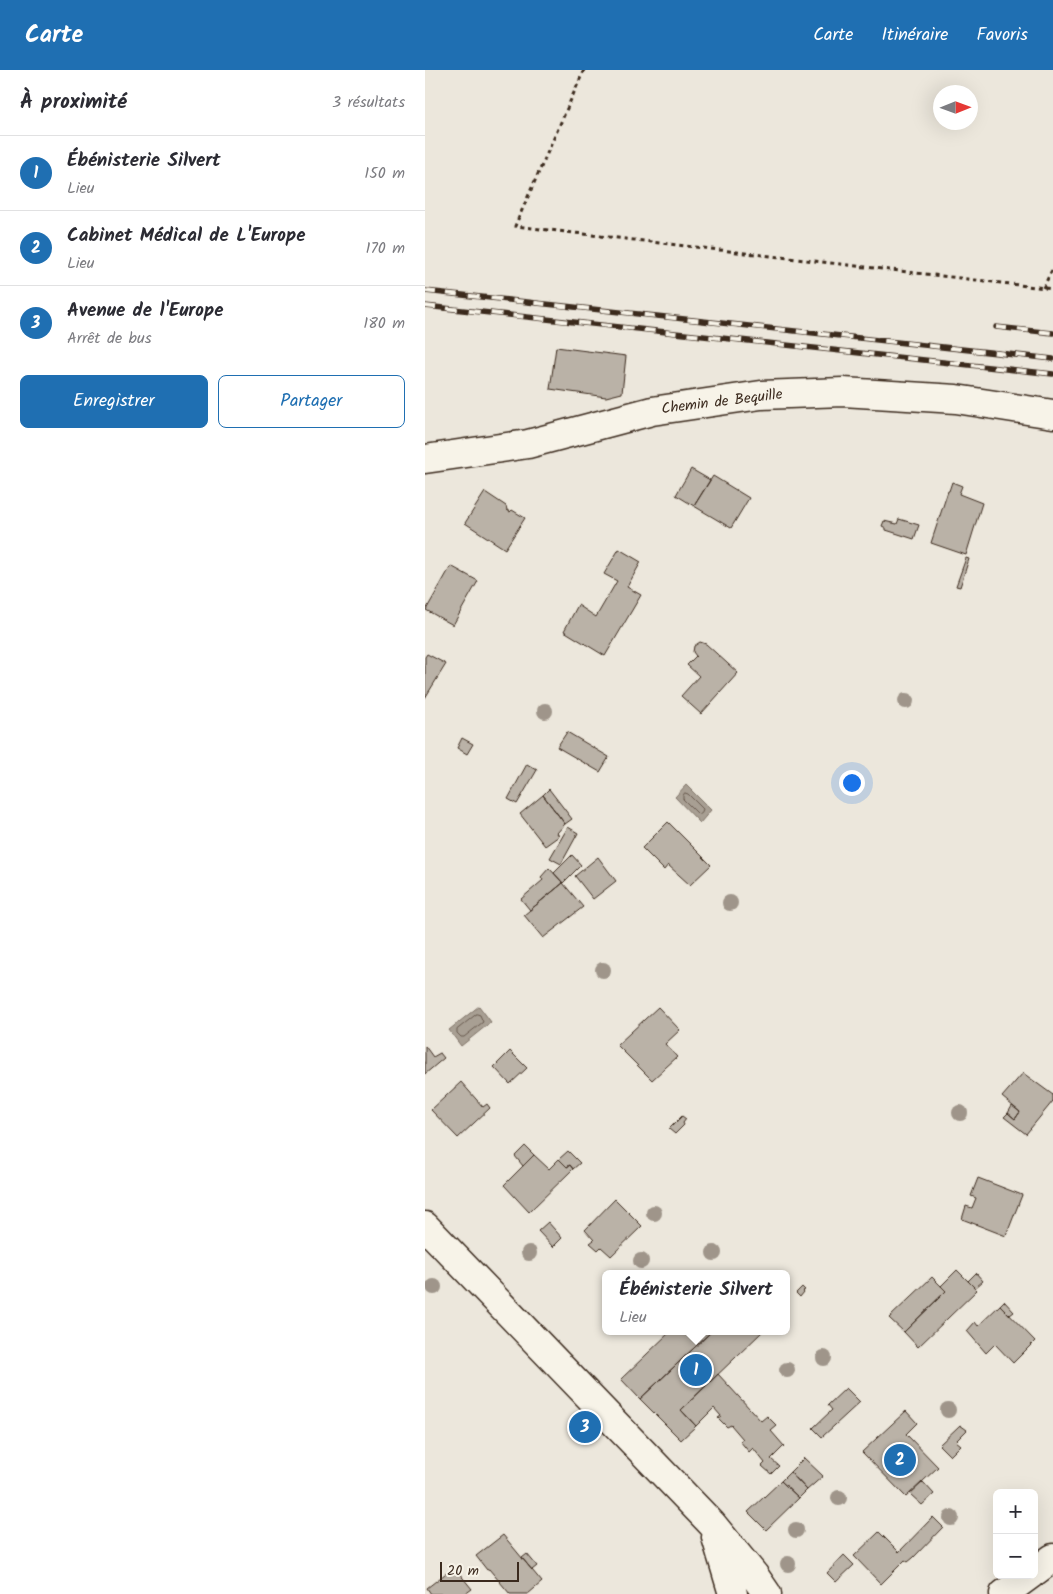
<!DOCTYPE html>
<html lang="fr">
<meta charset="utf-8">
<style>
:root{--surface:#fff;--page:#f2f2f3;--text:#2b2b33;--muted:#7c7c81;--line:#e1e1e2;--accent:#1f6fb2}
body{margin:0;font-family:Kalam,sans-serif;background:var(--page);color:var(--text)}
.controls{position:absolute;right:15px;bottom:15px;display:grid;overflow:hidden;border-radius:8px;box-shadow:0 5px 20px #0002}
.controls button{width:45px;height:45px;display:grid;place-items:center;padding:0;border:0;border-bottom:1px solid var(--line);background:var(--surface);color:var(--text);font:25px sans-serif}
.compass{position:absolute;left:508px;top:15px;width:45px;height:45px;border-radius:50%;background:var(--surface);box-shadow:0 5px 20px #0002;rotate:89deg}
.scale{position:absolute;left:15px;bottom:12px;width:79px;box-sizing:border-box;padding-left:5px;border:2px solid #3b2a1e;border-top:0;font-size:14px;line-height:18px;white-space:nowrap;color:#3b2a1e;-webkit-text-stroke:4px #f7f3e8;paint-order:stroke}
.you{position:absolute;left:426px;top:712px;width:18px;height:18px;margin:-12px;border:4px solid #fff;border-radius:50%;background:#1a73e8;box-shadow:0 0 0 8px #1a73e833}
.badge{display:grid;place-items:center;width:32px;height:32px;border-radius:50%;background:var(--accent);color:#fff;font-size:16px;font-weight:700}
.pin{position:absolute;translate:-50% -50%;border:2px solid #fff;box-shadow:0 1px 5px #0006}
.popup{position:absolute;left:177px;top:1200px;width:188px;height:65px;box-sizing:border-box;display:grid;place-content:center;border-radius:8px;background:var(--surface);filter:drop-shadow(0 1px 4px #0005);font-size:16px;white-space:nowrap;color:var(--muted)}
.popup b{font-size:19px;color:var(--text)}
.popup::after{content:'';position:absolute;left:50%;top:100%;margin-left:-10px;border:10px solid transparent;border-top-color:var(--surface)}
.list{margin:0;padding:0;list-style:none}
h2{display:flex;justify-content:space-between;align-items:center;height:65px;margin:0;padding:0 20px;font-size:21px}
h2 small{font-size:16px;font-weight:400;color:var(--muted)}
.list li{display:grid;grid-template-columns:32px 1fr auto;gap:15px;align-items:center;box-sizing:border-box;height:75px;padding:0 20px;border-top:1px solid var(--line)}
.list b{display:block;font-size:19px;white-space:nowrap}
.list p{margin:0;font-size:16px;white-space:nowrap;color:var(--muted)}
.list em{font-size:16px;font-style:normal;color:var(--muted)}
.actions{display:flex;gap:10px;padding:15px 20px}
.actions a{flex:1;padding:11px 0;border:1px solid var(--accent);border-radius:8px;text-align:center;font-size:18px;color:var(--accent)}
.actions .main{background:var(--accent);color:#fff}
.map{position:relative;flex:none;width:628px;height:1524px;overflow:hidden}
header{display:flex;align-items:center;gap:30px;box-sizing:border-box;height:70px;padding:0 25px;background:var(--accent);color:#fff}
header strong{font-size:24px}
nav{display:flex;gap:28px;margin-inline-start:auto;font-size:18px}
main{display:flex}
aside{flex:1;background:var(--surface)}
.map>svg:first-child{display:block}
.water{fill:#a89f93;stroke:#7c7064}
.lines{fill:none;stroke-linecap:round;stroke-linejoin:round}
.shore{stroke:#67594d;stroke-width:1}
.building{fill:#bab2a7;stroke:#3b2a1e}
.minor-casing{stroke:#3b2a1e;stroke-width:31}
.major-casing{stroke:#3b2a1e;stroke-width:31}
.path{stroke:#3b2a1e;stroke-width:3;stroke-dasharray:4 4;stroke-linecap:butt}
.minor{stroke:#f7f3e8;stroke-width:28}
.major{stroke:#f7f3e8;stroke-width:28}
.rail-casing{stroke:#3b2a1e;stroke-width:5.5}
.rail{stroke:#f7f3e8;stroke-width:4;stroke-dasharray:11;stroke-linecap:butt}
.tree{fill:#9f958a}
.labels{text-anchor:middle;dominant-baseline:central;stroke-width:5;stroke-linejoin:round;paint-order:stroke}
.street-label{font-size:15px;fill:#3b2a1e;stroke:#f7f3e8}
</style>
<header>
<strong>Carte</strong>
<nav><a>Carte</a><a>Itinéraire</a><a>Favoris</a></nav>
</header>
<main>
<aside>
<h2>À proximité<small>3 résultats</small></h2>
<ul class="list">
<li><span class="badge">1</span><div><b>Ébénisterie Silvert</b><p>Lieu</p></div><em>150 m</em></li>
<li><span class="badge">2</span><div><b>Cabinet Médical de L'Europe</b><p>Lieu</p></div><em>170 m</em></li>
<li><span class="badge">3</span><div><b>Avenue de l'Europe</b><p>Arrêt de bus</p></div><em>180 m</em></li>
</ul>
<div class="actions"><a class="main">Enregistrer</a><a>Partager</a></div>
</aside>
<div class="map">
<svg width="628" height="1524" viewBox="0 0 628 1524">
<rect width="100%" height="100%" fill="#ece7dc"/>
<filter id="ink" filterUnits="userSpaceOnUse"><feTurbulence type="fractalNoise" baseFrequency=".02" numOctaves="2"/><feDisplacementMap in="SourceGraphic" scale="10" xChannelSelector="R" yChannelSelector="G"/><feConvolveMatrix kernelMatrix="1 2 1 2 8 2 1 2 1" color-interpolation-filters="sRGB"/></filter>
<g filter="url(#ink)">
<!-- water -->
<path class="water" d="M 261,715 L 286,740 L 275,753 L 250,727 Z
M 54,936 L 66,952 L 36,976 L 24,960 Z"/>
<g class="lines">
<!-- shore -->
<path class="shore" d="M 260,723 L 263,724 L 278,739 L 276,744 L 273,744 L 258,729 L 258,726 Z
M 52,944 L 55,945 L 58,952 L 39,967 L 36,967 L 32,963 L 32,960 Z"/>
</g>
<!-- building -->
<path class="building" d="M 131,277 L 201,286 L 197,323 L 181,327 L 125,319 Z
M 266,399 L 285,410 L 269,436 L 251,425 Z
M 288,406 L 324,428 L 306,458 L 269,436 Z
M 527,412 L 537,416 L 534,424 L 557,433 L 541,485 L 506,473 L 523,421 L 524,421 Z
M 60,422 L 81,436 L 82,440 L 85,442 L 87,440 L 100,448 L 80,479 L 40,453 Z
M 474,449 L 494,455 L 489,469 L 461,460 L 461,458 L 457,456 L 459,451 L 472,454 Z
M 194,479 L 216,492 L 202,517 L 216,525 L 180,586 L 139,561 L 153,535 L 171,547 L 192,511 L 179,504 Z
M 541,488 L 544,489 L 535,517 L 531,516 Z
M 26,496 L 53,511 L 28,555 L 1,540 Z
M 275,572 L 281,574 L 313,603 L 276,644 L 256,626 L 274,606 L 262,595 L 271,586 L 268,582 L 269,576 Z
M 2,584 L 21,594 L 0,628 L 0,587 Z
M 142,662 L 184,687 L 175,702 L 132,677 Z
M 37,668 L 48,674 L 42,684 L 32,678 Z
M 102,694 L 112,700 L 92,734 L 83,729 Z
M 124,719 L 147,749 L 140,754 L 118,725 Z
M 118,725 L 140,754 L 132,763 L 134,766 L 120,776 L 95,744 Z
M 243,752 L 286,795 L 265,815 L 243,795 L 239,800 L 217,778 Z
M 143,757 L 153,763 L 136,794 L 125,788 Z
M 147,785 L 156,795 L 138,813 L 129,803 Z
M 173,787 L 191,811 L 168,829 L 150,806 Z
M 124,798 L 138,813 L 105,840 L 96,829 L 118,810 L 116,807 Z
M 138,813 L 158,837 L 118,868 L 99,845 Z
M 233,937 L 255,960 L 240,974 L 252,987 L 227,1010 L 192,975 Z
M 0,976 L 8,987 L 15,983 L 19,988 L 0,1004 Z
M 85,981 L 102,998 L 85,1014 L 69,997 Z
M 598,1003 L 628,1025 L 628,1031 L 601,1064 L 579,1047 L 583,1043 L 590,1049 L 595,1042 L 577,1027 Z
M 36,1012 L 58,1037 L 62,1034 L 65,1038 L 33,1068 L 6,1040 Z
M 587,1036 L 595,1042 L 590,1049 L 583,1043 Z
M 257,1046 L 261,1049 L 258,1053 L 259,1055 L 250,1064 L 244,1059 Z
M 100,1076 L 109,1085 L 98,1096 L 90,1086 Z
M 143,1081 L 155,1093 L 148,1099 L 145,1095 L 142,1097 L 134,1089 Z
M 109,1085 L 124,1099 L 134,1089 L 142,1097 L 145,1095 L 148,1099 L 104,1142 L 79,1115 Z
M 553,1108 L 597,1125 L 581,1166 L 537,1149 L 541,1136 L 547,1138 L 551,1128 L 546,1126 Z
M 190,1129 L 217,1156 L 186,1186 L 176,1177 L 173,1180 L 165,1173 L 169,1170 L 160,1160 Z
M 123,1152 L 137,1168 L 128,1177 L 113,1161 Z
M 532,1200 L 552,1220 L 493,1277 L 479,1262 L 521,1221 L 516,1216 Z
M 551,1203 L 558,1211 L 550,1218 L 543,1211 Z
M 507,1207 L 521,1221 L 479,1262 L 464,1248 Z
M 377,1217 L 380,1220 L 378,1221 L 379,1222 L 375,1227 L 371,1223 Z
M 579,1231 L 589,1242 L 585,1245 L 575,1235 Z
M 575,1235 L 610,1271 L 588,1293 L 570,1274 L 561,1283 L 542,1261 L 550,1252 L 553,1256 Z
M 246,1261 L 287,1261 L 215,1329 L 196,1309 Z
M 287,1261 L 338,1261 L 256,1340 L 271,1356 L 256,1370 L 215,1329 Z
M 293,1304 L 336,1351 L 342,1346 L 352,1356 L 346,1361 L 359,1376 L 346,1389 L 354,1396 L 346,1404 L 337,1396 L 340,1393 L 328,1378 L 324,1382 L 315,1371 L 318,1369 L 306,1355 L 302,1357 L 293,1348 L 296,1346 L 289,1338 L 271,1356 L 256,1340 Z
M 421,1318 L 435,1332 L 397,1367 L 388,1358 L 407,1340 L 403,1335 Z
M 481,1341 L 492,1353 L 481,1364 L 513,1397 L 481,1427 L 437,1382 Z
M 535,1355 L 542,1360 L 531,1371 L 536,1375 L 525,1386 L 514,1375 Z
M 379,1388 L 398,1406 L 382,1420 L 365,1402 Z
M 365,1402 L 382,1420 L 374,1428 L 356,1411 Z
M 356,1411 L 374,1428 L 341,1460 L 323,1442 Z
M 498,1412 L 509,1424 L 497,1435 L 485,1424 Z
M 508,1447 L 518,1457 L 488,1488 L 483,1492 L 480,1490 L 456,1514 L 429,1486 L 454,1462 L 474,1482 Z
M 78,1465 L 117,1512 L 103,1524 L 85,1524 L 64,1499 L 62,1500 L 51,1486 Z
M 102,1484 L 112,1496 L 107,1500 L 97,1488 Z
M 419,1485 L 429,1495 L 411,1512 L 402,1503 Z
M 29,1497 L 47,1519 L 40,1524 L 6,1524 L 2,1518 Z"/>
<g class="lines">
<!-- minor casing -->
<g class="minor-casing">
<path id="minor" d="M 0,389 L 103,374 L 227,341 L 336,325 L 418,322 L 531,329 L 628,344"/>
</g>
<!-- major casing -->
<g class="major-casing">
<path id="major" d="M 0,1156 L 287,1454 L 329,1505 L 342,1524
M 291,1467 L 308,1524
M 609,1502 L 628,1488
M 579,1524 L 605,1505"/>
</g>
<!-- path -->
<path class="path" d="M 159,0 L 90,156 L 628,219
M 618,218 L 628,198"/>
<!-- minor -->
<use href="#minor" class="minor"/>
<!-- major -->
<use href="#major" class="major"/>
<!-- rail casing -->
<g class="rail-casing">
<path id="rail" d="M 0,221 L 628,289
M 0,236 L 628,304
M 571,257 L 628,263"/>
</g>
<!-- rail -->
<use href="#rail" class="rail"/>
</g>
<!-- trees -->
<g class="tree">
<circle cx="481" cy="631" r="8"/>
<circle cx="120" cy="641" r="8"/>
<circle cx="305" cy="833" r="8"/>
<circle cx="178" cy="900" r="8"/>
<circle cx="535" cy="1043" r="8"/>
<circle cx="229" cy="1143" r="8"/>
<circle cx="104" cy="1183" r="8"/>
<circle cx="289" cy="1183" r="8"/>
<circle cx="216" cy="1191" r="8"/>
<circle cx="9" cy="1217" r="8"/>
<circle cx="399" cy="1288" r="8"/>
<circle cx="362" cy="1300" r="8"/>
<circle cx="523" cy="1340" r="8"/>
<circle cx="414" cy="1428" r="8"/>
<circle cx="526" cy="1448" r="8"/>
<circle cx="371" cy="1460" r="8"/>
<circle cx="363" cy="1494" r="8"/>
</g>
</g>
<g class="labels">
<!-- street labels -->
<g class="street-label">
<text transform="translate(297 332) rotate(-7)">Chemin de Bequille</text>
</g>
</g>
</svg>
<div class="controls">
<button>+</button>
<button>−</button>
</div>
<svg class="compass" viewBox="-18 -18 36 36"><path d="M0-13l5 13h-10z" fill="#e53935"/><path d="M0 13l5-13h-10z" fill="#7c7c81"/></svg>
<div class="scale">20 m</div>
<div class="you"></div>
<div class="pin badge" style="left:271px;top:1300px">1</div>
<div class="popup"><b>Ébénisterie Silvert</b>Lieu</div>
<div class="pin badge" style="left:475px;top:1390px">2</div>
<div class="pin badge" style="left:160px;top:1357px">3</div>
</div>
</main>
